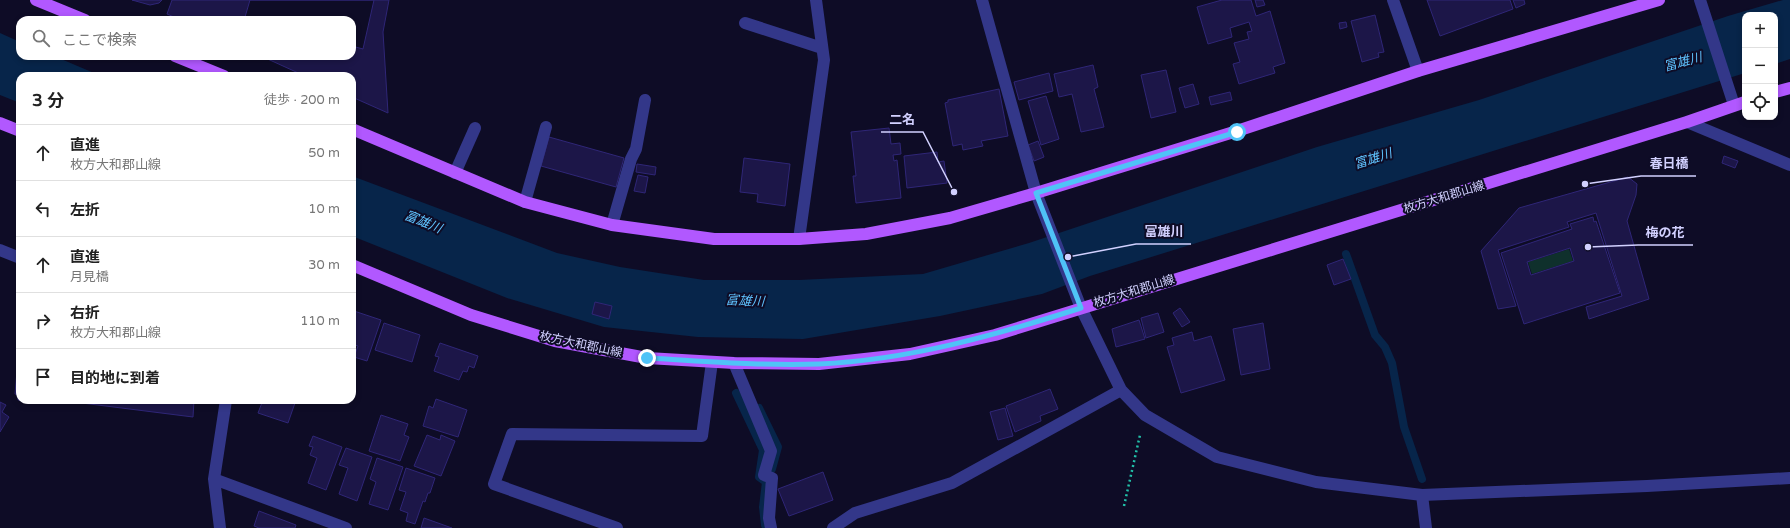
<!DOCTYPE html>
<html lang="ja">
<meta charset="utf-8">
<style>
:root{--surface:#fff;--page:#f2f2f2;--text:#222;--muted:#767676;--line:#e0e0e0}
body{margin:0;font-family:"Varela Round","Noto Sans JP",sans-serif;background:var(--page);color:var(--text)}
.controls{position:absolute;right:12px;top:12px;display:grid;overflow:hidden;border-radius:8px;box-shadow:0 2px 6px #0003}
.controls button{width:36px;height:36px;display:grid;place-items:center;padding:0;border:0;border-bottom:1px solid var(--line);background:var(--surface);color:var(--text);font:20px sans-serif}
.stop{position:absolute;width:12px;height:12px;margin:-9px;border:3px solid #4fc3f7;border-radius:50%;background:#fff}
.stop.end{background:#4fc3f7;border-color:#fff;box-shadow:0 1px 4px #0008}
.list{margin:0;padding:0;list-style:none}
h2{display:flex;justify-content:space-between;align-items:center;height:52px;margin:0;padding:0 16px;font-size:17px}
h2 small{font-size:13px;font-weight:400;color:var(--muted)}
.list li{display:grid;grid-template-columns:26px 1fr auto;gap:12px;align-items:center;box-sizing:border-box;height:56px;padding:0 16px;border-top:1px solid var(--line)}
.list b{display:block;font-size:15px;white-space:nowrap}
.list p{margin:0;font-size:13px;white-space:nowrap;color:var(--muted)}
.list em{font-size:13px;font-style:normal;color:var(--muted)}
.icon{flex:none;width:22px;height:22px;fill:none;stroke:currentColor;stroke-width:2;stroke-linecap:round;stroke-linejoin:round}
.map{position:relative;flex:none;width:1790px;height:528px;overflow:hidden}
.search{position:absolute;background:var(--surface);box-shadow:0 2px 6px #0003;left:16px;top:16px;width:340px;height:44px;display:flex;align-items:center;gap:10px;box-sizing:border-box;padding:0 14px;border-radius:12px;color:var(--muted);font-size:15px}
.panel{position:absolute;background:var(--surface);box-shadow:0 2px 6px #0003;left:16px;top:72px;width:340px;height:332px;border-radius:12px}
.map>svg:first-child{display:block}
.green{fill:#0f302c}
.water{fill:#07254a}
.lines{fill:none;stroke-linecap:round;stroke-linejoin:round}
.stream{stroke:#07254a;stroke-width:8}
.building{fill:#1c1648;stroke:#2f2677;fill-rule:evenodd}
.path{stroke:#22c1a9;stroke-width:2.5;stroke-dasharray:2 3;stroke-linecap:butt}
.minor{stroke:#333789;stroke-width:12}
.major{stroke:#b158ff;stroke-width:12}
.route{stroke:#4fc3f7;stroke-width:5}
.labels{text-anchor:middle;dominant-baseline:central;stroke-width:4;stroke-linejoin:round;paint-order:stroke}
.street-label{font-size:12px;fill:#d2d1ff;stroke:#0e0c26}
.water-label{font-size:13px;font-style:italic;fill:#5fc3ff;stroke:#0e0c26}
.leader{fill:none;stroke:#d2d1ff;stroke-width:1.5}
.callout-dot{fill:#d2d1ff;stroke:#0e0c26;stroke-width:1.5}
.callout-label{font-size:13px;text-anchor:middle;font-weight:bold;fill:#d2d1ff;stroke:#0e0c26;stroke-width:4;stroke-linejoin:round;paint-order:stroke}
</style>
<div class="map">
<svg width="1790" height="528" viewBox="0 0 1790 528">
<rect width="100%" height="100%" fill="#0e0c26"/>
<!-- green -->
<path class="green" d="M 1569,249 L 1573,261 L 1532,274 L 1528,262 Z"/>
<!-- water -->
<path class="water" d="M 1783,0 L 1790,0 L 1790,59 L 1775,64 L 1775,15 L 1745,15 L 1745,73 L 1090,276 L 1042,294 L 940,316 L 803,339 L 698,337 L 604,327 L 507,298 L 352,236 L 352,176 L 557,253 L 620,267 L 704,280 L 799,280 L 923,274 L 1029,243 L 1317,147 L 1479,100 L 1728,16 Z
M 0,33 L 20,42 L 20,56 L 54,56 L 101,76 L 20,76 L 20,103 L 0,95 Z"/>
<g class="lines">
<!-- stream -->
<path class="stream" d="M 1346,254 L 1375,335 L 1385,347 L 1392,363 L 1404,427 L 1422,479
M 736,393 L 763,450 L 759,477 L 766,482 L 763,507 L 765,525
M 759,408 L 778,447 L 772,469"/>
</g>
<!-- building -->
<path class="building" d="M 132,0 L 162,0 L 159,3 L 150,5 Z
M 172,0 L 389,0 L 383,32 L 388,113 L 352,97 L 352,76 L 305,76 L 261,56 L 352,56 L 352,20 L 181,20 L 167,14 Z
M 250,0 L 374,0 L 363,49 L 352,46 L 352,20 L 256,20 L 245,17 Z
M 1222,0 L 1251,0 L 1256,16 L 1270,11 L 1285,63 L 1273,67 L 1275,73 L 1239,84 L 1233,64 L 1240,62 L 1234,43 L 1249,39 L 1247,32 L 1252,31 L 1249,22 L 1230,28 L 1232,37 L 1208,44 L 1197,7 Z
M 1255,0 L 1263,0 L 1265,5 L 1257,7 Z
M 1427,0 L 1510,0 L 1513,9 L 1440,36 Z
M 1513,0 L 1524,0 L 1525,4 L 1516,8 Z
M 1375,15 L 1384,52 L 1378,53 L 1379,57 L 1362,62 L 1351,21 Z
M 1346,22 L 1347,27 L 1340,29 L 1339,23 Z
M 1093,65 L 1098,87 L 1094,89 L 1104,127 L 1081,132 L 1072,94 L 1059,97 L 1054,74 Z
M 1166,70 L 1176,112 L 1151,118 L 1141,75 Z
M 1049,73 L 1053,91 L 1019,100 L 1014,82 Z
M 1193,84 L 1199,104 L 1185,108 L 1179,88 Z
M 999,89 L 1008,136 L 981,141 L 983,146 L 963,150 L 962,144 L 953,146 L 945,103 L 948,102 L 948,100 Z
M 1230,92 L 1232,100 L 1211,105 L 1209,97 Z
M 1046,96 L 1059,139 L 1041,145 L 1028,101 Z
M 889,128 L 891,144 L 900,143 L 901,154 L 893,155 L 894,161 L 897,160 L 901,198 L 856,203 L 853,176 L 856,176 L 851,132 Z
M 549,137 L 624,158 L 616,187 L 541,166 Z
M 1038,141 L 1044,157 L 1034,161 L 1028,145 Z
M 937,152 L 938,162 L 944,161 L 947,183 L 907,188 L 904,156 Z
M 1724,156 L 1738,161 L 1735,168 L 1722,163 Z
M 744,158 L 790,164 L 785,206 L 757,202 L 758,194 L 740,192 Z
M 637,164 L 656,167 L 655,175 L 636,172 Z
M 638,175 L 648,177 L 645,193 L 634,191 Z
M 1628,177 L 1637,184 L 1636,195 L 1627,221 L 1649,299 L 1589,319 L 1586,307 L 1622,296 L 1596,213 L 1567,222 L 1569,227 L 1498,250 L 1516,306 L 1498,309 L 1481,251 L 1519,208 Z
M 1593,217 L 1594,222 L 1596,221 L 1620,293 L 1524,324 L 1501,253 L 1572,229 L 1570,224 ZM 1570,248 L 1574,261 L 1531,275 L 1527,262 Z
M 1343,259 L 1351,279 L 1334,285 L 1327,265 Z
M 595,302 L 612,306 L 609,319 L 592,314 Z
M 1180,308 L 1190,322 L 1182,327 L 1173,313 Z
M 354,311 L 381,320 L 367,361 L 354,357 L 358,346 L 352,344 L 352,318 Z
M 1158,313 L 1164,332 L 1146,338 L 1141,318 Z
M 1139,320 L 1145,339 L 1116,347 L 1112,329 Z
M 384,323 L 420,335 L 412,362 L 375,350 Z
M 1263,323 L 1270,369 L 1241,375 L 1233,329 Z
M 1192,332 L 1194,341 L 1211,336 L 1225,380 L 1181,393 L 1167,347 L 1174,345 L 1172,338 Z
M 20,336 L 20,400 L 36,400 L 36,402 L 18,400 L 18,395 L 15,394 Z
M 440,343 L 478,356 L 474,368 L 469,366 L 467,372 L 463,371 L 459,380 L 434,371 L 439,357 L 435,356 Z
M 1050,389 L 1058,409 L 1040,416 L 1041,421 L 1015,432 L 1006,406 Z
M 436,399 L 467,410 L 458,437 L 423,426 L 429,406 L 433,408 Z
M 58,400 L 103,400 L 108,402 L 108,400 L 194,400 L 193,417 Z
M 263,400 L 296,400 L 288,423 L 258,413 Z
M 0,402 L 6,405 L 2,412 L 9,417 L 0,432 Z
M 1005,408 L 1013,436 L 998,440 L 990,412 Z
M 381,415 L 408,424 L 404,435 L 409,437 L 400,461 L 369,451 Z
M 427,435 L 440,440 L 441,435 L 455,441 L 441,476 L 414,466 Z
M 313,436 L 342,447 L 326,490 L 308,483 L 317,458 L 310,455 L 313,447 L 309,446 Z
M 346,448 L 372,457 L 357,501 L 339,494 L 348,468 L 339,465 Z
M 377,458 L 403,467 L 388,510 L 369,504 L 376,482 L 370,479 Z
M 406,468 L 435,478 L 430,493 L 428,493 L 425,502 L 423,501 L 415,524 L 406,521 L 408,513 L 400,510 L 406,492 L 399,490 Z
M 823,472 L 833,500 L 789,516 L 778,489 Z
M 259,511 L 296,525 L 295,528 L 259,528 L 254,526 Z
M 424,518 L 452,528 L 421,528 Z"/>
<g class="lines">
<!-- path -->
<path class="path" d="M 1124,506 L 1140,435"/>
<!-- minor -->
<path class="minor" d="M 1393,0 L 1418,71
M 1700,0 L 1734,105
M 745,23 L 822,48
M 1687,122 L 1790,165
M 455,173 L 475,128
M 525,202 L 546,127
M 612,225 L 631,159 L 636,149 L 645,100
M 799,239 L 824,60 L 816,0
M 0,250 L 20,258
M 734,363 L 771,451 L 764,475 L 772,478 L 769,518 L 771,528
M 1121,390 L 1145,415 L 1217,457 L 1316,482 L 1422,495 L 1647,486 L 1790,478
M 214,479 L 346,528
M 1422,495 L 1426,528
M 220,528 L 214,479 L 226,400
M 617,528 L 494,484 L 512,434 L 702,436 L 712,362
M 833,528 L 855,513 L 952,483 L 1121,390 L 1081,308 L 1036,193 L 982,0"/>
<!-- major -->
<path class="major" d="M 36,0 L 85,20
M 175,56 L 224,76
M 1775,92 L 1790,88
M 0,123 L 20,131
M 352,129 L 525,202 L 612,225 L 714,239 L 799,239 L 866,234 L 950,218 L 1036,193 L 1237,131 L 1418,71 L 1659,0
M 352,265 L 471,315 L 555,341 L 647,358 L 734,363 L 819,364 L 910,354 L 995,335 L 1687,122 L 1745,102"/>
</g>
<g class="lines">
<!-- route -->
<path class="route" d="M 647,358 C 704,361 762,366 819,364 C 909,360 996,335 1081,308 L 1036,193 L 1237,132"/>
</g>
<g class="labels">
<!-- street labels -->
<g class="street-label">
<text transform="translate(1444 197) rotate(-17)">枚方大和郡山線</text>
<text transform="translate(1134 291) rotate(-17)">枚方大和郡山線</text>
<text transform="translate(581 344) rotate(12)">枚方大和郡山線</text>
</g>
<!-- water labels -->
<g class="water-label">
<text transform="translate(1683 62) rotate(-15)">富雄川</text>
<text transform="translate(1373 159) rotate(-18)">富雄川</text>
<text transform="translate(423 222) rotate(22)">富雄川</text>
<text transform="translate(745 301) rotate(3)">富雄川</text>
</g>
</g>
<!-- callouts -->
<path class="leader" d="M954 192L923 132H881M1585 184L1641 176H1696M1068 257L1136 244H1191M1588 247L1638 245H1693"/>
<g class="callout-dot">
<circle cx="954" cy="192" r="4"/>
<circle cx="1585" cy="184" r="4"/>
<circle cx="1068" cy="257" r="4"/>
<circle cx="1588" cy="247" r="4"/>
</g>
<g class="callout-label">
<text x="902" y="124">二名</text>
<text x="1669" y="168">春日橋</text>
<text x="1164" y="236">富雄川</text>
<text x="1665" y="237">梅の花</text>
</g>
</svg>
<div class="controls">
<button>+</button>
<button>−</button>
<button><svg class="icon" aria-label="locate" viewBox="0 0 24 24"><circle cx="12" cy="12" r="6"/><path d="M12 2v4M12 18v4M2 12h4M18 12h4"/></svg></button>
</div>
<div class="stop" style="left:1237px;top:132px"></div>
<div class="stop end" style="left:647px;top:358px"></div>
<div class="search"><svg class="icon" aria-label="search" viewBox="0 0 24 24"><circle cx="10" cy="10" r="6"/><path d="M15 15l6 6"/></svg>ここで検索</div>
<section class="panel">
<h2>3 分<small>徒歩 · 200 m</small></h2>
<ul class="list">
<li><svg class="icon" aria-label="ahead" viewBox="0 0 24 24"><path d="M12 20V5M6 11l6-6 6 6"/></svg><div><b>直進</b><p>枚方大和郡山線</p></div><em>50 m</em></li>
<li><svg class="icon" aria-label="left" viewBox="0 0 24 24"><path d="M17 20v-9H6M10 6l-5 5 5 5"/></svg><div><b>左折</b></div><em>10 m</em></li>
<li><svg class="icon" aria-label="ahead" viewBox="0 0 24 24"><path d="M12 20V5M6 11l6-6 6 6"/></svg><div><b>直進</b><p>月見橋</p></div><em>30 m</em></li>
<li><svg class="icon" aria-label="right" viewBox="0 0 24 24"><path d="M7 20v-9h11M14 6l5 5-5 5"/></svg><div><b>右折</b><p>枚方大和郡山線</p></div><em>110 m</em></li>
<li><svg class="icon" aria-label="arrive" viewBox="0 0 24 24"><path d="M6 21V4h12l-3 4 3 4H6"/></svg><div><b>目的地に到着</b></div></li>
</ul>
</section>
</div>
